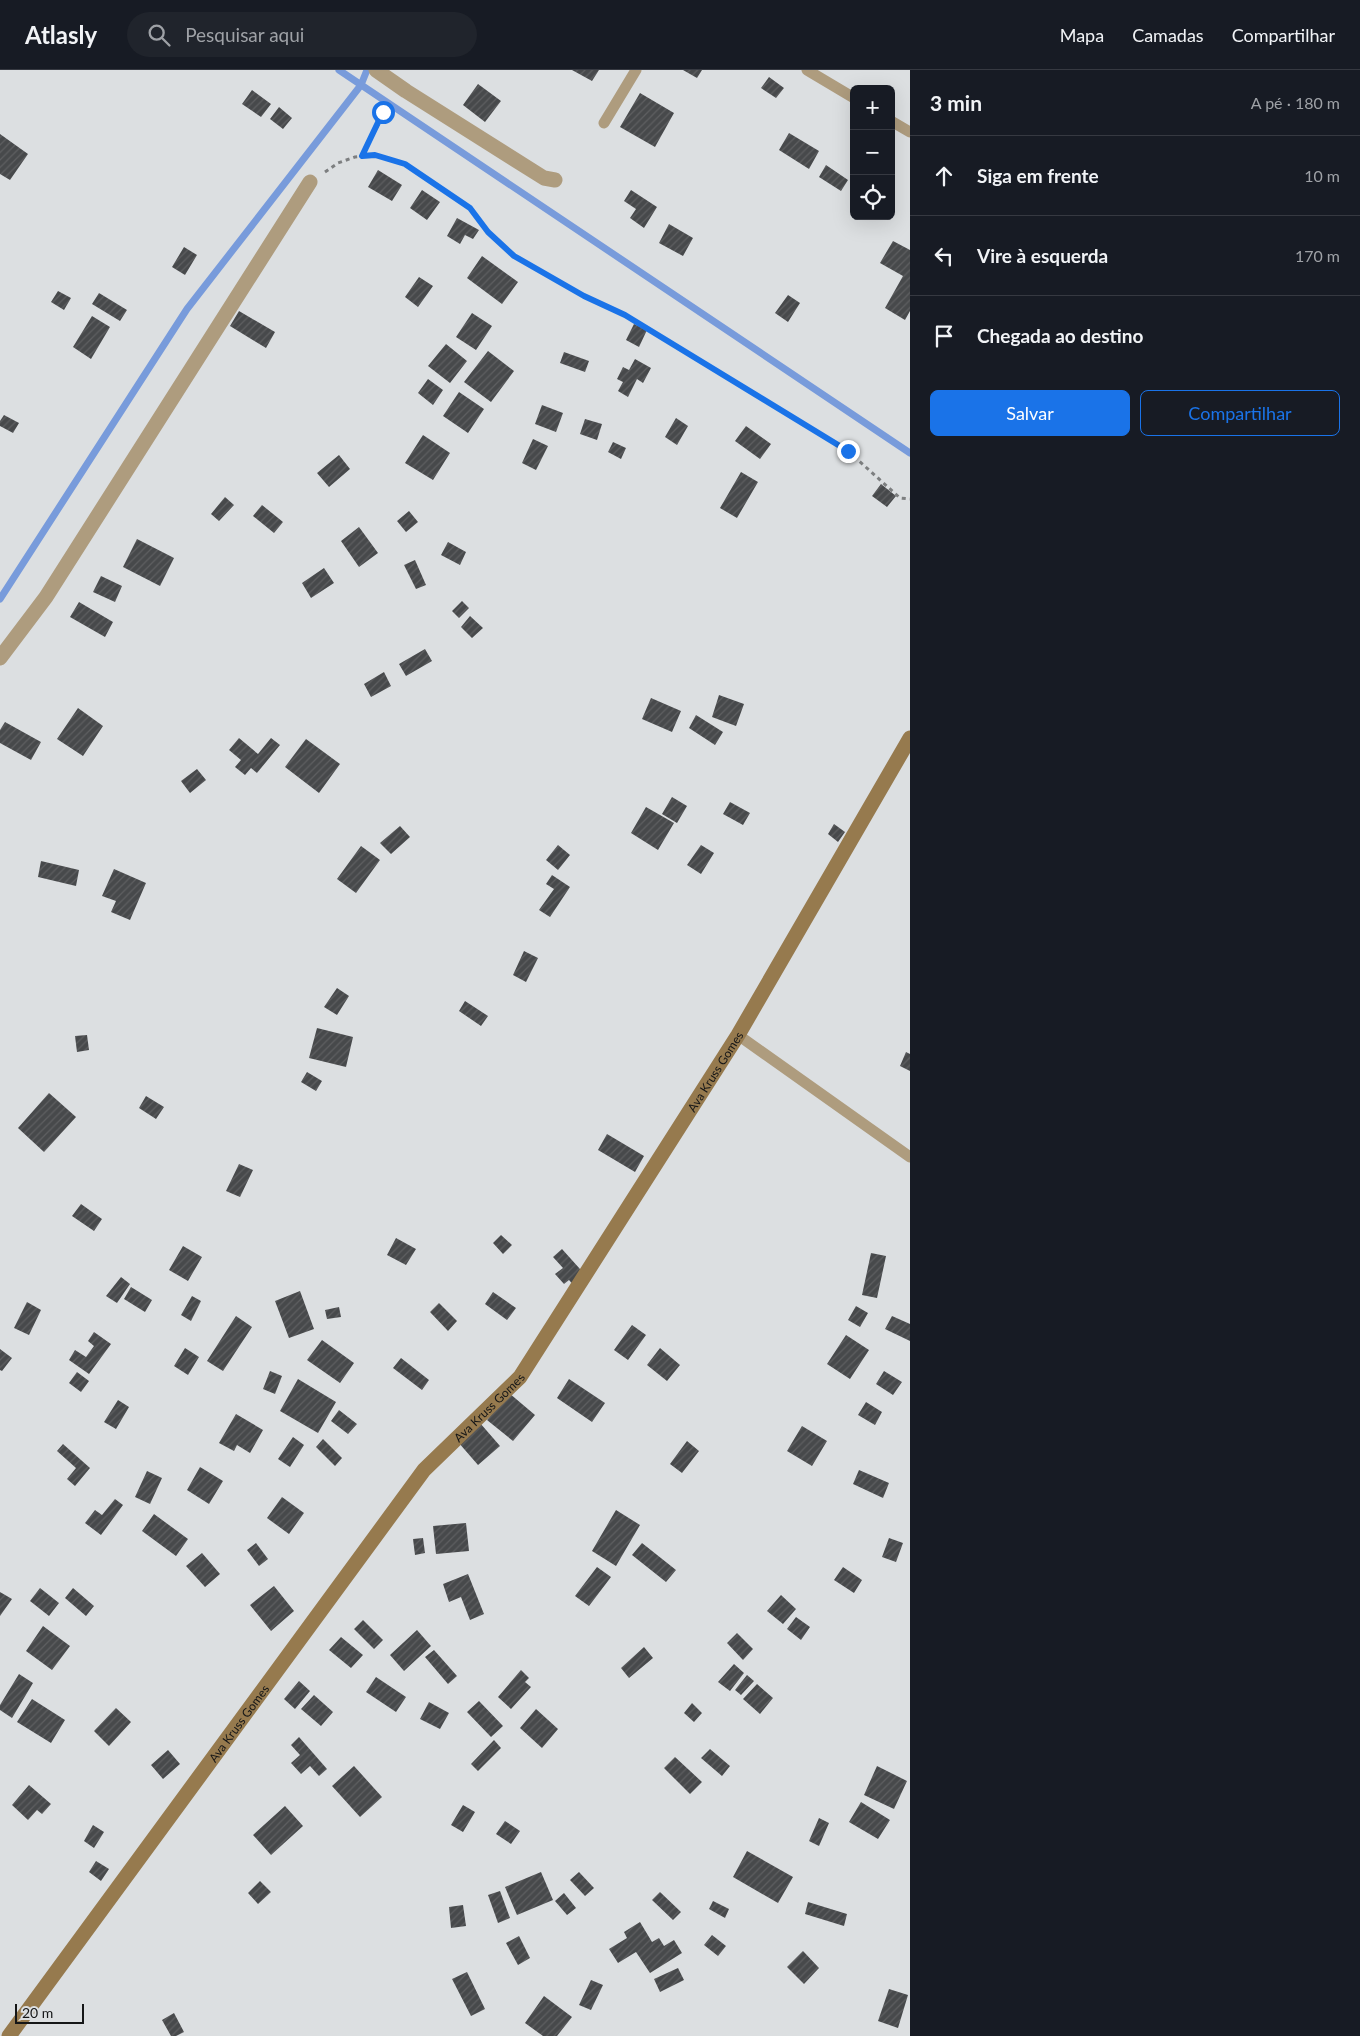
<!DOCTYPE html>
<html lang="pt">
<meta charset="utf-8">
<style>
:root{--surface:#171b24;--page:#20242c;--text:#f1f3f6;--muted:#9ea1a6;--line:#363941;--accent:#1a73e8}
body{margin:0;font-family:Lato,sans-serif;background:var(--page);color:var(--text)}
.controls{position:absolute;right:15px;top:15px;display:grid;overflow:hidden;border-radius:8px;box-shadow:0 5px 20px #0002}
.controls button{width:45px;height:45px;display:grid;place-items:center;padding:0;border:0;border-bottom:1px solid var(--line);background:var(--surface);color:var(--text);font:25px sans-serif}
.scale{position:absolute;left:15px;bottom:12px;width:69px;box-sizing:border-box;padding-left:5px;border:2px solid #151617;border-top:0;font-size:14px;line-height:18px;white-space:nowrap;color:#151617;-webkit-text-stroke:4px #dcdfe1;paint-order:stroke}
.stop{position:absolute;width:15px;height:15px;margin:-11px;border:4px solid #1a73e8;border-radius:50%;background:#fff}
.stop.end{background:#1a73e8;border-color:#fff;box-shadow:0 1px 5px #0008}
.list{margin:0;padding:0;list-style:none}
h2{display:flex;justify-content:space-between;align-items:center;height:65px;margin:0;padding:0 20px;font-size:21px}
h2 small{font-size:16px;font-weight:400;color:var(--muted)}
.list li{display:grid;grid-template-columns:32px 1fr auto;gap:15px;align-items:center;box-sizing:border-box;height:80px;padding:0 20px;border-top:1px solid var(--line)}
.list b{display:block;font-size:19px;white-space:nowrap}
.list em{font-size:16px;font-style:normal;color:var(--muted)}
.actions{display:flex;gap:10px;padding:15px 20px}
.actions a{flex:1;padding:11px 0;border:1px solid var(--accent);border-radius:8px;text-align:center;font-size:18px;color:var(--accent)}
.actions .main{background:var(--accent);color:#fff}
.icon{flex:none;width:28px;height:28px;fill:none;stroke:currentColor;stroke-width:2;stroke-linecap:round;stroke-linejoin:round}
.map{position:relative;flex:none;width:910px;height:1966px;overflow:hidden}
header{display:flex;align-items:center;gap:30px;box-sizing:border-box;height:70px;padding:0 25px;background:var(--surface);border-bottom:1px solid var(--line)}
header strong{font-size:24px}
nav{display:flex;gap:28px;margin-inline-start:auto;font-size:18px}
.search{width:350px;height:45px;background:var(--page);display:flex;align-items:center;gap:12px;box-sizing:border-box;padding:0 18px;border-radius:28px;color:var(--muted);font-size:19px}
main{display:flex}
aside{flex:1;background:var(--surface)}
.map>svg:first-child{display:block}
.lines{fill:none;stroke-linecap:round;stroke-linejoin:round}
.stream{stroke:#789bdb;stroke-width:7}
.building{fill:url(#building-hatch)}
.path{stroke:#7d7f80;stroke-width:3;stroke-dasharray:4 4;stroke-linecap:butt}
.lane{stroke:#ae9c7e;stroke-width:11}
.street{stroke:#ae9c7e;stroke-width:15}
.secondary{stroke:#967a4e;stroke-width:15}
.route{stroke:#1a73e8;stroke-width:6}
.labels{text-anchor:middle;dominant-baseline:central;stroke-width:5;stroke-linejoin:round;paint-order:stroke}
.street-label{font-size:12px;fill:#151617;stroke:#dcdfe1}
</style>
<header>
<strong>Atlasly</strong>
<div class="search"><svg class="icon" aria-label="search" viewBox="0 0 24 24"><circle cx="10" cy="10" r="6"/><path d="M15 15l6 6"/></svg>Pesquisar aqui</div>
<nav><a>Mapa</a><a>Camadas</a><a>Compartilhar</a></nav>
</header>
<main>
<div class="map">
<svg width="910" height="1966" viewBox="0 0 910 1966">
<defs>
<pattern id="building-hatch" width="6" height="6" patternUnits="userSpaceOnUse" patternTransform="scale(1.25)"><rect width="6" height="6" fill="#47494b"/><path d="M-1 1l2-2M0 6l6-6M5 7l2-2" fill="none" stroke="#5e5f61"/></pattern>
</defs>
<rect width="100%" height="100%" fill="#dcdfe1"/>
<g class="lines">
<!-- stream -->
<path class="stream" d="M 339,0 L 910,383
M 0,529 L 187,239 L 361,15 L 367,0"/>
</g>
<!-- building -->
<path class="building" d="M 572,0 L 599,0 L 592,11 Z
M 683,0 L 702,0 L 697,8 Z
M 769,7 L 784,18 L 776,28 L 761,18 Z
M 478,14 L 501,31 L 485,52 L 463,35 Z
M 252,20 L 271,34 L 261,47 L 242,34 Z
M 640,23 L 674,43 L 655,77 L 620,57 Z
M 279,37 L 292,48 L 283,59 L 270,49 Z
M 789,63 L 819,81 L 809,99 L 779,80 Z
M 0,64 L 28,84 L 10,110 L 0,104 Z
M 826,95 L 848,110 L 841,121 L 819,107 Z
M 378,100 L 402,115 L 392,131 L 368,117 Z
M 422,120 L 440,132 L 427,150 L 410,138 Z
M 631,120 L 657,137 L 644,158 L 630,148 L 636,139 L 624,131 Z
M 457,148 L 479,160 L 473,169 L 465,165 L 460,174 L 447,166 Z
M 669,154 L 693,168 L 683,186 L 659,173 Z
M 893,171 L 910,180 L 910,241 L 905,250 L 885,238 L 903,206 L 880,193 Z
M 184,177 L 197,185 L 185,205 L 172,197 Z
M 482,186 L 518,212 L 502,234 L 467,208 Z
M 419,207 L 433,216 L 418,237 L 405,227 Z
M 58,221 L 71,228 L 64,240 L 51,232 Z
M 99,223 L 127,240 L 120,251 L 92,234 Z
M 788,225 L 800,233 L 788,252 L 775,243 Z
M 239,241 L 275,262 L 266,278 L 230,256 Z
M 472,243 L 492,256 L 476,280 L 456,267 Z
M 92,246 L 110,257 L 91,289 L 73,277 Z
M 634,254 L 647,260 L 639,277 L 626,270 Z
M 446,274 L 467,291 L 450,313 L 428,296 Z
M 488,281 L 514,301 L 491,332 L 464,312 Z
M 564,282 L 589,291 L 585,302 L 560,293 Z
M 635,289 L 651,298 L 643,313 L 637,309 L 628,327 L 618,321 L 623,312 L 617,309 L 623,297 L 629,300 Z
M 428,309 L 443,320 L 433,335 L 418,323 Z
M 459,322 L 484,339 L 468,363 L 443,346 Z
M 542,335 L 563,343 L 556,362 L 535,354 Z
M 4,345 L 19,353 L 13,363 L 0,356 L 0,351 Z
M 676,348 L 688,356 L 677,375 L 665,367 Z
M 585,349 L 602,354 L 597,370 L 580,364 Z
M 746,356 L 771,374 L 760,389 L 735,371 Z
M 423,365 L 450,383 L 433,410 L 405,393 Z
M 533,369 L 548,376 L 536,400 L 522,393 Z
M 613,372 L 626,378 L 621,389 L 608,382 Z
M 339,385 L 350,399 L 329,417 L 317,403 Z
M 741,402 L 758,412 L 737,448 L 720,438 Z
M 881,414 L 896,426 L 887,437 L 872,426 Z
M 225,427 L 234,435 L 219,451 L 211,444 Z
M 262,435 L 283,452 L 274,463 L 253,446 Z
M 409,441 L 418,452 L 406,462 L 397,451 Z
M 359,457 L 378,483 L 359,497 L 341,471 Z
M 137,469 L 174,488 L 160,516 L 123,497 Z
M 448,472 L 466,482 L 460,495 L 441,485 Z
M 415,490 L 426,515 L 416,519 L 404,495 Z
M 324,498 L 334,513 L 311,528 L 302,513 Z
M 101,506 L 122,516 L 115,532 L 93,522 Z
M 462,531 L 469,538 L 459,548 L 452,541 Z
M 79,532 L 113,552 L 105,567 L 70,547 Z
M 470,546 L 483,558 L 472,568 L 461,557 Z
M 425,579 L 432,591 L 406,606 L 399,594 Z
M 384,602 L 391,616 L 371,627 L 364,614 Z
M 719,625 L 744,634 L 736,656 L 712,647 Z
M 651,628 L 681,641 L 672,662 L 642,649 Z
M 78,638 L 103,656 L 83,686 L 57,669 Z
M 696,645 L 723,662 L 715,675 L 689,658 Z
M 5,652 L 41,672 L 31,690 L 0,673 L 0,660 Z
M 239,668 L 258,684 L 271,668 L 280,675 L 257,703 L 251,698 L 245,705 L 235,697 L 241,690 L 229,680 Z
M 306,669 L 340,694 L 319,723 L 285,697 Z
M 197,699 L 206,710 L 190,723 L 181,711 Z
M 672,727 L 687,736 L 677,753 L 662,744 Z
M 730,732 L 750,743 L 743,755 L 723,744 Z
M 646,737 L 674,753 L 658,780 L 631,763 Z
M 834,754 L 845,762 L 838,772 L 828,764 Z
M 400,756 L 410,767 L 391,784 L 380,773 Z
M 558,775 L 570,785 L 558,800 L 546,790 Z
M 701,775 L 714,783 L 701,804 L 687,795 Z
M 361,776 L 380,790 L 356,823 L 337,809 Z
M 41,791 L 79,800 L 76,816 L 38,807 Z
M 114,799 L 146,813 L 130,850 L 111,842 L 116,831 L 102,826 Z
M 552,805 L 570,817 L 550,847 L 539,840 L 554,819 L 546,814 Z
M 524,881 L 538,888 L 526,912 L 513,905 Z
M 337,918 L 349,926 L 337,945 L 324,937 Z
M 465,931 L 488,946 L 481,956 L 459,941 Z
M 317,958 L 353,967 L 346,997 L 309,988 Z
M 87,965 L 89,980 L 77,982 L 75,966 Z
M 906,982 L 910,984 L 910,1001 L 900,996 Z
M 307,1002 L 322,1011 L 316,1021 L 301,1012 Z
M 49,1023 L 76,1047 L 44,1082 L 18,1058 Z
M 146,1026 L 164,1037 L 156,1049 L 139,1038 Z
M 607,1064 L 644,1086 L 635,1102 L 598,1080 Z
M 239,1094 L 253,1100 L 240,1127 L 226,1121 Z
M 81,1134 L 102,1149 L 94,1161 L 72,1146 Z
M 501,1165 L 512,1175 L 503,1184 L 493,1173 Z
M 396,1168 L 416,1179 L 406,1195 L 387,1185 Z
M 183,1176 L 202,1187 L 188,1211 L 169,1200 Z
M 562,1179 L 589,1209 L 577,1219 L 569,1210 L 564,1214 L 555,1204 L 563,1198 L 553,1187 Z
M 871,1183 L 886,1186 L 877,1228 L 862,1225 Z
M 121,1207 L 130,1214 L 117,1233 L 106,1226 Z
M 131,1217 L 152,1230 L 145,1242 L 124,1229 Z
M 300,1221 L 314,1259 L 289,1268 L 275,1231 Z
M 493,1222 L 516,1238 L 507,1250 L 485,1234 Z
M 192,1226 L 201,1231 L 191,1251 L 181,1245 Z
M 27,1232 L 41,1240 L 29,1265 L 14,1258 Z
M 439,1233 L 457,1251 L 448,1261 L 430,1242 Z
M 856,1236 L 868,1243 L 860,1257 L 848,1250 Z
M 339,1237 L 341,1247 L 327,1249 L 325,1240 Z
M 236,1246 L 252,1257 L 223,1301 L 207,1291 Z
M 892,1246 L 910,1254 L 910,1271 L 885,1259 Z
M 632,1255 L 646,1265 L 628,1290 L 614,1280 Z
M 94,1262 L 111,1274 L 89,1304 L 69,1290 L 75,1280 L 86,1287 L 94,1276 L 88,1271 Z
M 846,1265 L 869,1280 L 850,1309 L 827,1294 Z
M 322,1270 L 354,1293 L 340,1313 L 307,1290 Z
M 185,1278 L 199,1287 L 188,1305 L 174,1296 Z
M 660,1278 L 680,1295 L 667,1311 L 647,1295 Z
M 0,1279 L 12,1288 L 2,1301 L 0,1300 Z
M 401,1288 L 429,1310 L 422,1320 L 393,1298 Z
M 270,1301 L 282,1306 L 275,1324 L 263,1319 Z
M 884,1301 L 902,1312 L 893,1325 L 876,1314 Z
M 77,1302 L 89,1311 L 81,1322 L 69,1313 Z
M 298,1309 L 336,1332 L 318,1363 L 280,1341 Z
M 569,1309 L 605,1333 L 592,1352 L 557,1328 Z
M 509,1323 L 535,1345 L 513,1371 L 487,1350 Z
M 118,1330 L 129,1337 L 116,1359 L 104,1352 Z
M 866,1332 L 882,1342 L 875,1355 L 858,1345 Z
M 339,1340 L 357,1354 L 348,1364 L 331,1351 Z
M 236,1344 L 263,1360 L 250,1383 L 237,1375 L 234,1381 L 219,1373 Z
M 480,1353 L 500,1376 L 478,1395 L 458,1372 Z
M 802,1356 L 827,1371 L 812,1396 L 787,1381 Z
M 293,1367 L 304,1375 L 290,1397 L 278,1389 Z
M 323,1369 L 342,1388 L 335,1396 L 316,1377 Z
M 687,1371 L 699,1381 L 682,1403 L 670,1394 Z
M 63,1374 L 90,1398 L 75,1416 L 67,1409 L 76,1398 L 57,1381 Z
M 200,1397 L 223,1411 L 209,1434 L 187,1420 Z
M 859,1400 L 889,1413 L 883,1428 L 853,1414 Z
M 147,1401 L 162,1408 L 150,1434 L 135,1427 Z
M 282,1427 L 304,1443 L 289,1464 L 267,1448 Z
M 115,1429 L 123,1435 L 101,1465 L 85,1453 L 95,1440 L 102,1445 Z
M 616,1440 L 640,1455 L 616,1496 L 592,1481 Z
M 154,1444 L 188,1469 L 176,1486 L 142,1461 Z
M 466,1453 L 469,1481 L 436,1484 L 433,1456 Z
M 423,1468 L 425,1483 L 415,1485 L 413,1469 Z
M 889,1468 L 903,1473 L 896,1492 L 882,1487 Z
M 256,1473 L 268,1489 L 259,1496 L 247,1480 Z
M 642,1473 L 676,1500 L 666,1512 L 632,1485 Z
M 202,1483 L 220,1504 L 205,1517 L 186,1496 Z
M 597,1497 L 611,1507 L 589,1536 L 575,1526 Z
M 843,1497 L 862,1510 L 854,1523 L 834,1510 Z
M 468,1504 L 484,1544 L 470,1550 L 461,1527 L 449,1532 L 443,1514 Z
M 274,1516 L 294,1541 L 271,1561 L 250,1535 Z
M 40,1518 L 59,1533 L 49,1546 L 30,1531 Z
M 73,1518 L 94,1536 L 86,1546 L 65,1528 Z
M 0,1522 L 12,1529 L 0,1546 Z
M 781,1525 L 796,1539 L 783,1554 L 767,1541 Z
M 796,1547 L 810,1557 L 801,1570 L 787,1559 Z
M 363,1550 L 383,1570 L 374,1579 L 354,1559 Z
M 43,1556 L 70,1576 L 52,1600 L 26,1581 Z
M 417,1560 L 431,1576 L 404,1601 L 390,1585 Z
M 737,1563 L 753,1579 L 743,1590 L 727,1573 Z
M 341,1567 L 363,1585 L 351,1598 L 329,1580 Z
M 644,1577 L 653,1588 L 629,1608 L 621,1598 Z
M 434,1580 L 457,1606 L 448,1614 L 425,1587 Z
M 734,1594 L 744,1603 L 730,1621 L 718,1612 Z
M 521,1600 L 529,1608 L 525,1612 L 531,1617 L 511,1639 L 498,1627 Z
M 19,1604 L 33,1613 L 12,1648 L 0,1640 L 0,1635 Z
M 747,1605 L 754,1611 L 741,1625 L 735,1620 Z
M 376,1607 L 406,1627 L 396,1642 L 366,1622 Z
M 299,1611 L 310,1621 L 295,1639 L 284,1629 Z
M 757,1614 L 773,1628 L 760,1644 L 743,1629 Z
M 314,1625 L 333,1642 L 321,1656 L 301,1639 Z
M 32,1629 L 65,1650 L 51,1673 L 17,1652 Z
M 479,1631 L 503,1656 L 491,1667 L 467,1642 Z
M 429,1632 L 449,1643 L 440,1659 L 420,1649 Z
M 692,1633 L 702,1643 L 694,1652 L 684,1643 Z
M 116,1638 L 131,1652 L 109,1676 L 94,1661 Z
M 536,1639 L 558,1659 L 542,1678 L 520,1658 Z
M 299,1667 L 327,1699 L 319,1706 L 310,1696 L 301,1704 L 291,1693 L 300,1685 L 291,1675 Z
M 494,1670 L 501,1678 L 478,1701 L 471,1694 Z
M 710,1679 L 730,1696 L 722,1706 L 701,1688 Z
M 168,1680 L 180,1694 L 163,1709 L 151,1695 Z
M 675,1687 L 702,1712 L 690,1724 L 664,1698 Z
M 354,1696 L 382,1727 L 360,1747 L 332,1716 Z
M 877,1696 L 907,1711 L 894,1739 L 864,1725 Z
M 29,1715 L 51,1734 L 42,1744 L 37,1740 L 28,1750 L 12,1735 Z
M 861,1732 L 890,1750 L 878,1769 L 849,1752 Z
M 463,1735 L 475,1742 L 463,1762 L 451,1755 Z
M 285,1736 L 303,1756 L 271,1785 L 253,1765 Z
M 819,1748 L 829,1753 L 819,1776 L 809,1771 Z
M 505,1751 L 520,1761 L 511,1774 L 496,1764 Z
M 93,1755 L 104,1762 L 94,1778 L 84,1771 Z
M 747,1781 L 793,1807 L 778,1833 L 733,1807 Z
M 96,1791 L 109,1799 L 101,1811 L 89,1802 Z
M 541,1802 L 553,1830 L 517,1845 L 505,1817 Z
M 579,1802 L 594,1818 L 585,1826 L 570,1810 Z
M 260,1811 L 271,1822 L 258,1834 L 248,1823 Z
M 500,1821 L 510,1848 L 498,1853 L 488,1825 Z
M 660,1822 L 681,1842 L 673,1850 L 652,1830 Z
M 564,1823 L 576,1838 L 567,1845 L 555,1831 Z
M 713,1831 L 729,1839 L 725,1848 L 709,1839 Z
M 808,1832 L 847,1844 L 844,1856 L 805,1844 Z
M 463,1835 L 466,1856 L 451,1858 L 449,1837 Z
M 640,1852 L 652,1872 L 659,1868 L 664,1876 L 674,1870 L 682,1883 L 650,1903 L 636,1882 L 618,1893 L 609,1879 L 627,1868 L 624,1862 Z
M 712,1865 L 726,1876 L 718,1886 L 704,1875 Z
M 519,1866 L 530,1888 L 518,1895 L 506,1873 Z
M 803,1881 L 819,1898 L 804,1914 L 787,1897 Z
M 678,1898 L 684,1910 L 660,1922 L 654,1909 Z
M 467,1902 L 485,1939 L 471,1946 L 452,1909 Z
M 591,1910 L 603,1915 L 591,1940 L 579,1935 Z
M 889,1919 L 908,1925 L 898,1958 L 878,1951 Z
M 544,1926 L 572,1947 L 557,1966 L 543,1966 L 525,1953 Z
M 174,1943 L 184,1962 L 176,1966 L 171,1966 L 162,1950 Z"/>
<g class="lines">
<!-- path -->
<path class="path" d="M 362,86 L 390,32
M 325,102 L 338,93 L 355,87 L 375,85 L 405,94 L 470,138 L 488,162 L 514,186 L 584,226 L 625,245 L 848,381 L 900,428 L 910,429"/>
<!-- lane -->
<path class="lane" d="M 807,0 L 854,28
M 891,51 L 910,62
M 604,53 L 636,0
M 738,965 L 910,1087"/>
<!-- street -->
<path class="street" d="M 376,0 L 406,21 L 544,108 L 555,110
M 0,588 L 46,527 L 310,112"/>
<!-- secondary -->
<path class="secondary" id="s1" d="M 9,1966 L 424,1400 L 520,1307 L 738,965 L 910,668"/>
</g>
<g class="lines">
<!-- route -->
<path class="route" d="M 383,42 L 362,86 L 375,85 L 405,94 L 470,138 L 488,162 L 514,186 L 584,226 L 625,245 L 848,381"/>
</g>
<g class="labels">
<!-- street labels -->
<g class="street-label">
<text stroke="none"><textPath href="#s1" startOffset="1198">Ava Kruss Gomes</textPath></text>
<text stroke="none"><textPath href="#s1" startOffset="792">Ava Kruss Gomes</textPath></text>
<text stroke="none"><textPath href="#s1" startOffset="388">Ava Kruss Gomes</textPath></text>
</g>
</g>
</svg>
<div class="controls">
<button>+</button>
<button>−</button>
<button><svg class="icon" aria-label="locate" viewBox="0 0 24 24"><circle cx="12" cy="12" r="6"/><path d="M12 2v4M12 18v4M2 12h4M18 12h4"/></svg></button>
</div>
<div class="scale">20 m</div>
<div class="stop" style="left:383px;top:42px"></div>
<div class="stop end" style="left:848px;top:381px"></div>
</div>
<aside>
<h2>3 min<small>A pé · 180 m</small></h2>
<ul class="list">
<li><svg class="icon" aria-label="ahead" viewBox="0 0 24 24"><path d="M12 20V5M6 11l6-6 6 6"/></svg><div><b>Siga em frente</b></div><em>10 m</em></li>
<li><svg class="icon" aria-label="left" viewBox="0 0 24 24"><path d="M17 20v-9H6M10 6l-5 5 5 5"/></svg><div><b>Vire à esquerda</b></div><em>170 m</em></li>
<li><svg class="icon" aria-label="arrive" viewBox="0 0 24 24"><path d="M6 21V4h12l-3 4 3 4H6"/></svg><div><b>Chegada ao destino</b></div></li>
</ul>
<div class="actions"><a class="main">Salvar</a><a>Compartilhar</a></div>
</aside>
</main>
